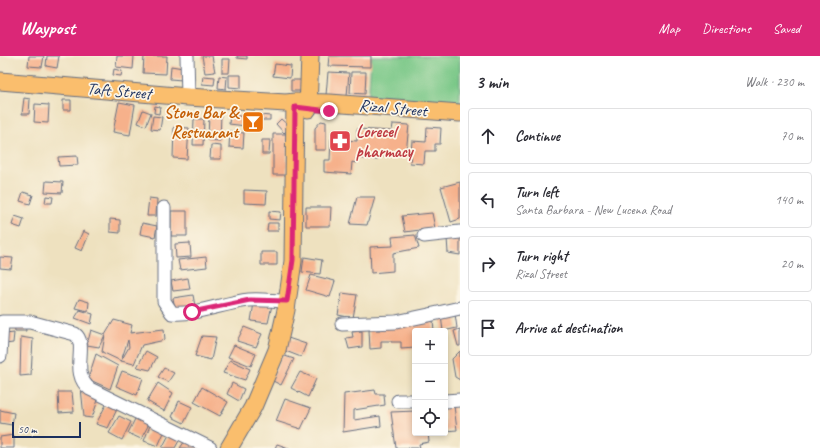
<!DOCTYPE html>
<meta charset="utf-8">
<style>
:root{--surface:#fff;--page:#f7f7f7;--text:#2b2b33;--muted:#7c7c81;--line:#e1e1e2;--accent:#db2777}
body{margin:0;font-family:Caveat,sans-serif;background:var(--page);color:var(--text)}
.controls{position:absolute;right:12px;bottom:12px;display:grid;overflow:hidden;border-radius:4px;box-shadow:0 2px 6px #0003}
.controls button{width:36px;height:36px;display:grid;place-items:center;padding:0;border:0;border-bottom:1px solid var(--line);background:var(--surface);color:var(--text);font:20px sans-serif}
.scale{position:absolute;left:12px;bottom:10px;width:69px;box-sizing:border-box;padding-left:4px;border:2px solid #1b2f5e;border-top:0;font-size:11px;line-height:14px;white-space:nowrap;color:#1b2f5e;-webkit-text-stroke:3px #fcf5e5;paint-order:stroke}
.stop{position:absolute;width:12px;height:12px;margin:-9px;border:3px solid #db2777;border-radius:50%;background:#fff}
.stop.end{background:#db2777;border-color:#fff;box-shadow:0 1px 4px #0008}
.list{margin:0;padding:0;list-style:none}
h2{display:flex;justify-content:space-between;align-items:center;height:52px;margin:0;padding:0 16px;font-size:17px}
h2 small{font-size:13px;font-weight:400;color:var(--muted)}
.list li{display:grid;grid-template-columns:26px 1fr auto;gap:12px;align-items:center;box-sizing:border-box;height:56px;margin:0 8px 8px;padding:0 8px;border:1px solid var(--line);border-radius:4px}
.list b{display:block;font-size:15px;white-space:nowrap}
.list p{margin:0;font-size:13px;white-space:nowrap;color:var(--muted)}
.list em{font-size:13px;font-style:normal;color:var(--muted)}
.icon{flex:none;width:22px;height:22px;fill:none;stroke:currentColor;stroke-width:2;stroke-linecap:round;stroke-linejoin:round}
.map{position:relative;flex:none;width:460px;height:392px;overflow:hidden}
header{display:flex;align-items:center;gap:24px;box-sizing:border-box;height:56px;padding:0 20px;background:var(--accent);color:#fff}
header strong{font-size:19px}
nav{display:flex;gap:22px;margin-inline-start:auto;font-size:14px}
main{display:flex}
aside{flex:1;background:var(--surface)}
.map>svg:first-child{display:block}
.green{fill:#7ac888;stroke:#4a7c73}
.building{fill:#f6b18b;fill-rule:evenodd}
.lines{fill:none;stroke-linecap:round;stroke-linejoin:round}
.minor-casing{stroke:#656d80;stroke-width:15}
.major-casing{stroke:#656d80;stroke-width:19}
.minor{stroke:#fff;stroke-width:13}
.major{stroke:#fabe6d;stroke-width:17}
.route{stroke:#db2777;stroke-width:5}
.labels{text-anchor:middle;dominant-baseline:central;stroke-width:3.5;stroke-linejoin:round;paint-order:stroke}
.street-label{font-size:17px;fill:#1b2f5e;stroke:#fcf5e5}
.food-label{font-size:17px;font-weight:bold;fill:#c56008;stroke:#fcf5e5;text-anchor:end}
.health-label{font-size:17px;font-weight:bold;fill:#be3a42;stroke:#fcf5e5;text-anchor:start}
</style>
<header>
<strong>Waypost</strong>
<nav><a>Map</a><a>Directions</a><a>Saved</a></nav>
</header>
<main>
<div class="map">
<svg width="460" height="392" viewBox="0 0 460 392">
<rect width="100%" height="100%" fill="#fcf5e5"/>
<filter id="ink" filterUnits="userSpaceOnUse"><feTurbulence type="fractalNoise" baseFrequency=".025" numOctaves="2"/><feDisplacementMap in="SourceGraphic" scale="8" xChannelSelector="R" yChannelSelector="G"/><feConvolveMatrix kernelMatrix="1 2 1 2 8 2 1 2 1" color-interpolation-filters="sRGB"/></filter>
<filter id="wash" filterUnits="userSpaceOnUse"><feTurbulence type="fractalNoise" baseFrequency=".012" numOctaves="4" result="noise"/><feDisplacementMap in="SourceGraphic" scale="16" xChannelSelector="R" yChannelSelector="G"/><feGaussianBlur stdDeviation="0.9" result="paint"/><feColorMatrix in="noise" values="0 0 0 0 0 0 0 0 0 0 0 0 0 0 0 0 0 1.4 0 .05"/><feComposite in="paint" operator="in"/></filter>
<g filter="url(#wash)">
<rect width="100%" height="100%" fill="#eee1bf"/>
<!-- green -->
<path class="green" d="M 371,0 L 460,0 L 460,53 L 368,47 Z"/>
<g id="blocks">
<!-- building -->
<path class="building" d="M 29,0 L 44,0 L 42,11 L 28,10 Z
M 47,0 L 59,0 L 57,12 L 46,10 Z
M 117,0 L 134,0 L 133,13 L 116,11 Z
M 144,0 L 167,0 L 166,18 L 143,17 Z
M 202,0 L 212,0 L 215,16 L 205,17 Z
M 237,0 L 247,0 L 247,3 L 237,2 Z
M 329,0 L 371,0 L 371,11 L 328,10 Z
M 222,3 L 230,3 L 229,17 L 222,17 Z
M 275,8 L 291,10 L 290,22 L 273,20 Z
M 171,10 L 183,12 L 182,24 L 170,23 Z
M 114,13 L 122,15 L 121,20 L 113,19 Z
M 328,16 L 349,17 L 347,40 L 326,39 Z
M 351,16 L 366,16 L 365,38 L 350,37 Z
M 229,19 L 241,19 L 241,32 L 229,31 Z
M 203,20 L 215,21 L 214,29 L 202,28 Z
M 219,20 L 227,21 L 226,33 L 218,32 Z
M 291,24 L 301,24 L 301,35 L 291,35 Z
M 24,42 L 30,43 L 29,58 L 22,58 Z
M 63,44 L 71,44 L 71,54 L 63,54 Z
M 119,46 L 135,49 L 130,79 L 113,76 Z
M 35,48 L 49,49 L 48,67 L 34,66 Z
M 155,50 L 160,51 L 159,58 L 154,57 Z
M 143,54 L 151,57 L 146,70 L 138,67 Z
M 209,58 L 221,58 L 220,85 L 208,84 Z
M 230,59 L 247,61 L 246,70 L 229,68 Z
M 260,59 L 270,60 L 270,64 L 260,64 Z
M 153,60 L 162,61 L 160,74 L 151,73 Z
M 194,63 L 204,63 L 203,89 L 193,89 Z
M 281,63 L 290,71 L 284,77 L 276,68 Z
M 321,65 L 326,66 L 326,94 L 315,94 L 315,72 Z
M 393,68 L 409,69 L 406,97 L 391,96 L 391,101 L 378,100 L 377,104 L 356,102 L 356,107 L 352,106 L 351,118 L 324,116 L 324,104 L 330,104 L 331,83 L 357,85 L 357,73 L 392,75 Z
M 174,71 L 189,72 L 187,103 L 173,102 Z
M 427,71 L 441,72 L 440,88 L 435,88 L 435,95 L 425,95 L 424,108 L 410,107 L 412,85 L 426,86 Z
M 230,75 L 244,77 L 243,92 L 229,91 Z
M 273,78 L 287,78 L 287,119 L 273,119 Z
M 262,84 L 270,84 L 269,98 L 262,98 Z
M 211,89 L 221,90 L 221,103 L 210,103 Z
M 77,100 L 78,109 L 59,110 L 58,101 Z
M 46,125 L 63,126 L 62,137 L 45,136 Z
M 460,126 L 460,163 L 451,166 L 441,131 Z
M 244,134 L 267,135 L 266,148 L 244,147 Z
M 23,136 L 33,139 L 30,148 L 20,145 Z
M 46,140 L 53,141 L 52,147 L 45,147 Z
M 357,141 L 375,141 L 367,169 L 350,168 Z
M 149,142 L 157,143 L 156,160 L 147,160 Z
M 306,151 L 331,151 L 330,170 L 306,170 Z
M 171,155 L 187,155 L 187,180 L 171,180 Z
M 269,155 L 281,156 L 280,164 L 269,163 Z
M 432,157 L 435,172 L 405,176 L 402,160 Z
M 15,160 L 24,163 L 21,172 L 12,169 Z
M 110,163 L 120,164 L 120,177 L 110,176 Z
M 142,167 L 157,170 L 155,181 L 140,178 Z
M 268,167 L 278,167 L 278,175 L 267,175 Z
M 83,175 L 89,178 L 82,195 L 75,192 Z
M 415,179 L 419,192 L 393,197 L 393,215 L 371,217 L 370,191 L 393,190 L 392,181 Z
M 460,180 L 460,199 L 448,197 L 447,182 Z
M 190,187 L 191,201 L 176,202 L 175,188 Z
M 261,196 L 277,196 L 277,209 L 261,209 Z
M 0,201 L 13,202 L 11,213 L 0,212 Z
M 206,201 L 207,211 L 180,214 L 178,204 Z
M 304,201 L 322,204 L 320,218 L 302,216 Z
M 311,219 L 335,225 L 330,241 L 306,234 Z
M 188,222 L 190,233 L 173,235 L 171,225 Z
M 342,237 L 357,239 L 353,262 L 338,259 Z
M 193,239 L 195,250 L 175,253 L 173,242 Z
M 79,243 L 89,246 L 88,255 L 75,252 Z
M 254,247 L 272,249 L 268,267 L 251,265 Z
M 80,254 L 93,258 L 91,268 L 75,262 Z
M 455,258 L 457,272 L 443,275 L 441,260 Z
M 114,264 L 132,269 L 130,277 L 164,273 L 165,284 L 142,289 L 134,308 L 121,305 L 102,296 L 105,279 L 99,291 L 87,289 L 91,274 L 105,279 ZM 128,284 L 129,291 L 121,305 Z
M 433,264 L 434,275 L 415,275 L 415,292 L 401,293 L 401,286 L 391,286 L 391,285 L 381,285 L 381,292 L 370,293 L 369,274 L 380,274 L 380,272 Z
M 25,267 L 26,275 L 15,275 L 14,268 Z
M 244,271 L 262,278 L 256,291 L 237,285 Z
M 460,273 L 460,290 L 458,290 L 454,275 Z
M 362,275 L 362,291 L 349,293 L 346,282 L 353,281 L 352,276 Z
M 14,277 L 13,287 L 5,288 L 5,278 Z
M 202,280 L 216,281 L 211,304 L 195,300 Z
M 21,281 L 33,283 L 31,319 L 20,320 Z
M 288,282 L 306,288 L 301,301 L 283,294 Z
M 234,289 L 256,298 L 251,310 L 228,301 Z
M 146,295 L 157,301 L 150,314 L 137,311 Z
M 460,295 L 460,324 L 455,321 L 452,303 Z
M 96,298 L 118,310 L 110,333 L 88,323 Z
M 282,299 L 294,303 L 281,329 L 271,324 Z
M 230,304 L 250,313 L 245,324 L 223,317 Z
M 164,312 L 174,317 L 168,326 L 158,321 Z
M 122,315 L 143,322 L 137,339 L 116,330 Z
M 300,316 L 316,323 L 308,341 L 291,332 Z
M 158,327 L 173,337 L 164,355 L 147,345 Z
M 232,327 L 244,333 L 239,345 L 227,338 Z
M 202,331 L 228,346 L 220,360 L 194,346 Z
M 81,332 L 99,341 L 92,362 L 84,361 Z
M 375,334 L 376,338 L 384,338 L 385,349 L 354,354 L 354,364 L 380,360 L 381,370 L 343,376 L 344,338 Z
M 58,336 L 72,336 L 74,356 L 59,357 Z
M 285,343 L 311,352 L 301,373 L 276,365 Z
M 108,345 L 119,349 L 108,372 L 96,368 Z
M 179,345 L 192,351 L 184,367 L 172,361 Z
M 454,350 L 457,374 L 445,375 L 445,352 Z
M 0,354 L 14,357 L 12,369 L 0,367 Z
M 415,355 L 415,377 L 428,377 L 429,386 L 419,388 L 420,392 L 396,392 L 391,356 Z
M 119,360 L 131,366 L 122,384 L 109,377 Z
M 136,361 L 149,368 L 141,383 L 128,377 Z
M 151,367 L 166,372 L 158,390 L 144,385 Z
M 170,377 L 180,383 L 175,392 L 162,392 Z
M 14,379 L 14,392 L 0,392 L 0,381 Z
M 185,385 L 200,392 L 180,392 Z
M 277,388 L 289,392 L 275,392 Z"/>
</g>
</g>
<g filter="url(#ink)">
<use href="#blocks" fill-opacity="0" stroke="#656d80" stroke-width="1"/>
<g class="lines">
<!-- minor casing -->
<g class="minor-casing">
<path id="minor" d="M 187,0 L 188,41
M 164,152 L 164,245 L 172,257 C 198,259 223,247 249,244 C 261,243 275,245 287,245
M 424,180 L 460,176
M 342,268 L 396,266 L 429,259 L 460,252
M 0,300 L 2,266 L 30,266 L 75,278 C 89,289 69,317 90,333 L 210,392
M 398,345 L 415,345
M 445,345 L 460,344"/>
</g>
<!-- major casing -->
<g class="major-casing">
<path id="major" d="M 0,25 L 188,41 L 286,47 L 295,46 L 330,47 L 460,57
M 308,53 L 310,0
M 229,392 L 253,351 L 277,294 L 286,254 L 293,205 L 295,46"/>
</g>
<!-- minor -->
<use href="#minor" class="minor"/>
<!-- major -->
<use href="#major" class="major"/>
</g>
</g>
<g class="lines" filter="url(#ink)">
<!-- route -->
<path class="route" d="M 192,256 L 250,244 L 287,245 L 293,204 L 295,51 L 329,55"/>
</g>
<!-- icons -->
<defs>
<g id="bar-square" transform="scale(1.15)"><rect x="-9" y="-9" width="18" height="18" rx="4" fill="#e8710a" stroke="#fcf5e5"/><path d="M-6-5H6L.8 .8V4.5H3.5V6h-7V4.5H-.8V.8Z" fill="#fff"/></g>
<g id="pharmacy-square" transform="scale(1.15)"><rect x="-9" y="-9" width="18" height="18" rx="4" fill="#e0444e" stroke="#fcf5e5"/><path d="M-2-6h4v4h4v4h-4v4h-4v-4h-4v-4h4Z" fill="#fff"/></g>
</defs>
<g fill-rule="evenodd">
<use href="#bar-square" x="253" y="66"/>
<use href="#pharmacy-square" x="340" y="85"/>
</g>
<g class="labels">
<!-- street labels -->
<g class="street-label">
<text transform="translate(119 35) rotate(5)">Taft Street</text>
<text transform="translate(393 52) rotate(5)">Rizal Street</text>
</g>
<!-- food labels -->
<g class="food-label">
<text x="238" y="56">Stone Bar &amp;<tspan x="238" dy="20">Restuarant</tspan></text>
</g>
<!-- health labels -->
<g class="health-label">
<text x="356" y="75">Lorecel<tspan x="356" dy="20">pharmacy</tspan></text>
</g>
</g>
</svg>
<div class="controls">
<button>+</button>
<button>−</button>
<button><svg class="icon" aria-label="locate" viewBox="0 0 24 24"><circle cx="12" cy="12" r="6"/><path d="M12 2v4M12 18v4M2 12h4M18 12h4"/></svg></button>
</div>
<div class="scale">50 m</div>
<div class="stop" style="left:192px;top:256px"></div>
<div class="stop end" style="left:329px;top:55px"></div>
</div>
<aside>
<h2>3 min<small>Walk · 230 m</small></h2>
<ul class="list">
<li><svg class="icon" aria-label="ahead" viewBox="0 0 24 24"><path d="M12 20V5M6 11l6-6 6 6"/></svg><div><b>Continue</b></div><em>70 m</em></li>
<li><svg class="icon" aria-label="left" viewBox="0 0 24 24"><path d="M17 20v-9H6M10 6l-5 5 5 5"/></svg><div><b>Turn left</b><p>Santa Barbara - New Lucena Road</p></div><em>140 m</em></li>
<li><svg class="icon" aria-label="right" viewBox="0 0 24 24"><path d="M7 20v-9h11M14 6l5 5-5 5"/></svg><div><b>Turn right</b><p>Rizal Street</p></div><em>20 m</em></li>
<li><svg class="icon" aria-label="arrive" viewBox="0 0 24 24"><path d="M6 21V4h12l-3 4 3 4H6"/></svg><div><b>Arrive at destination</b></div></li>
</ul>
</aside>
</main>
